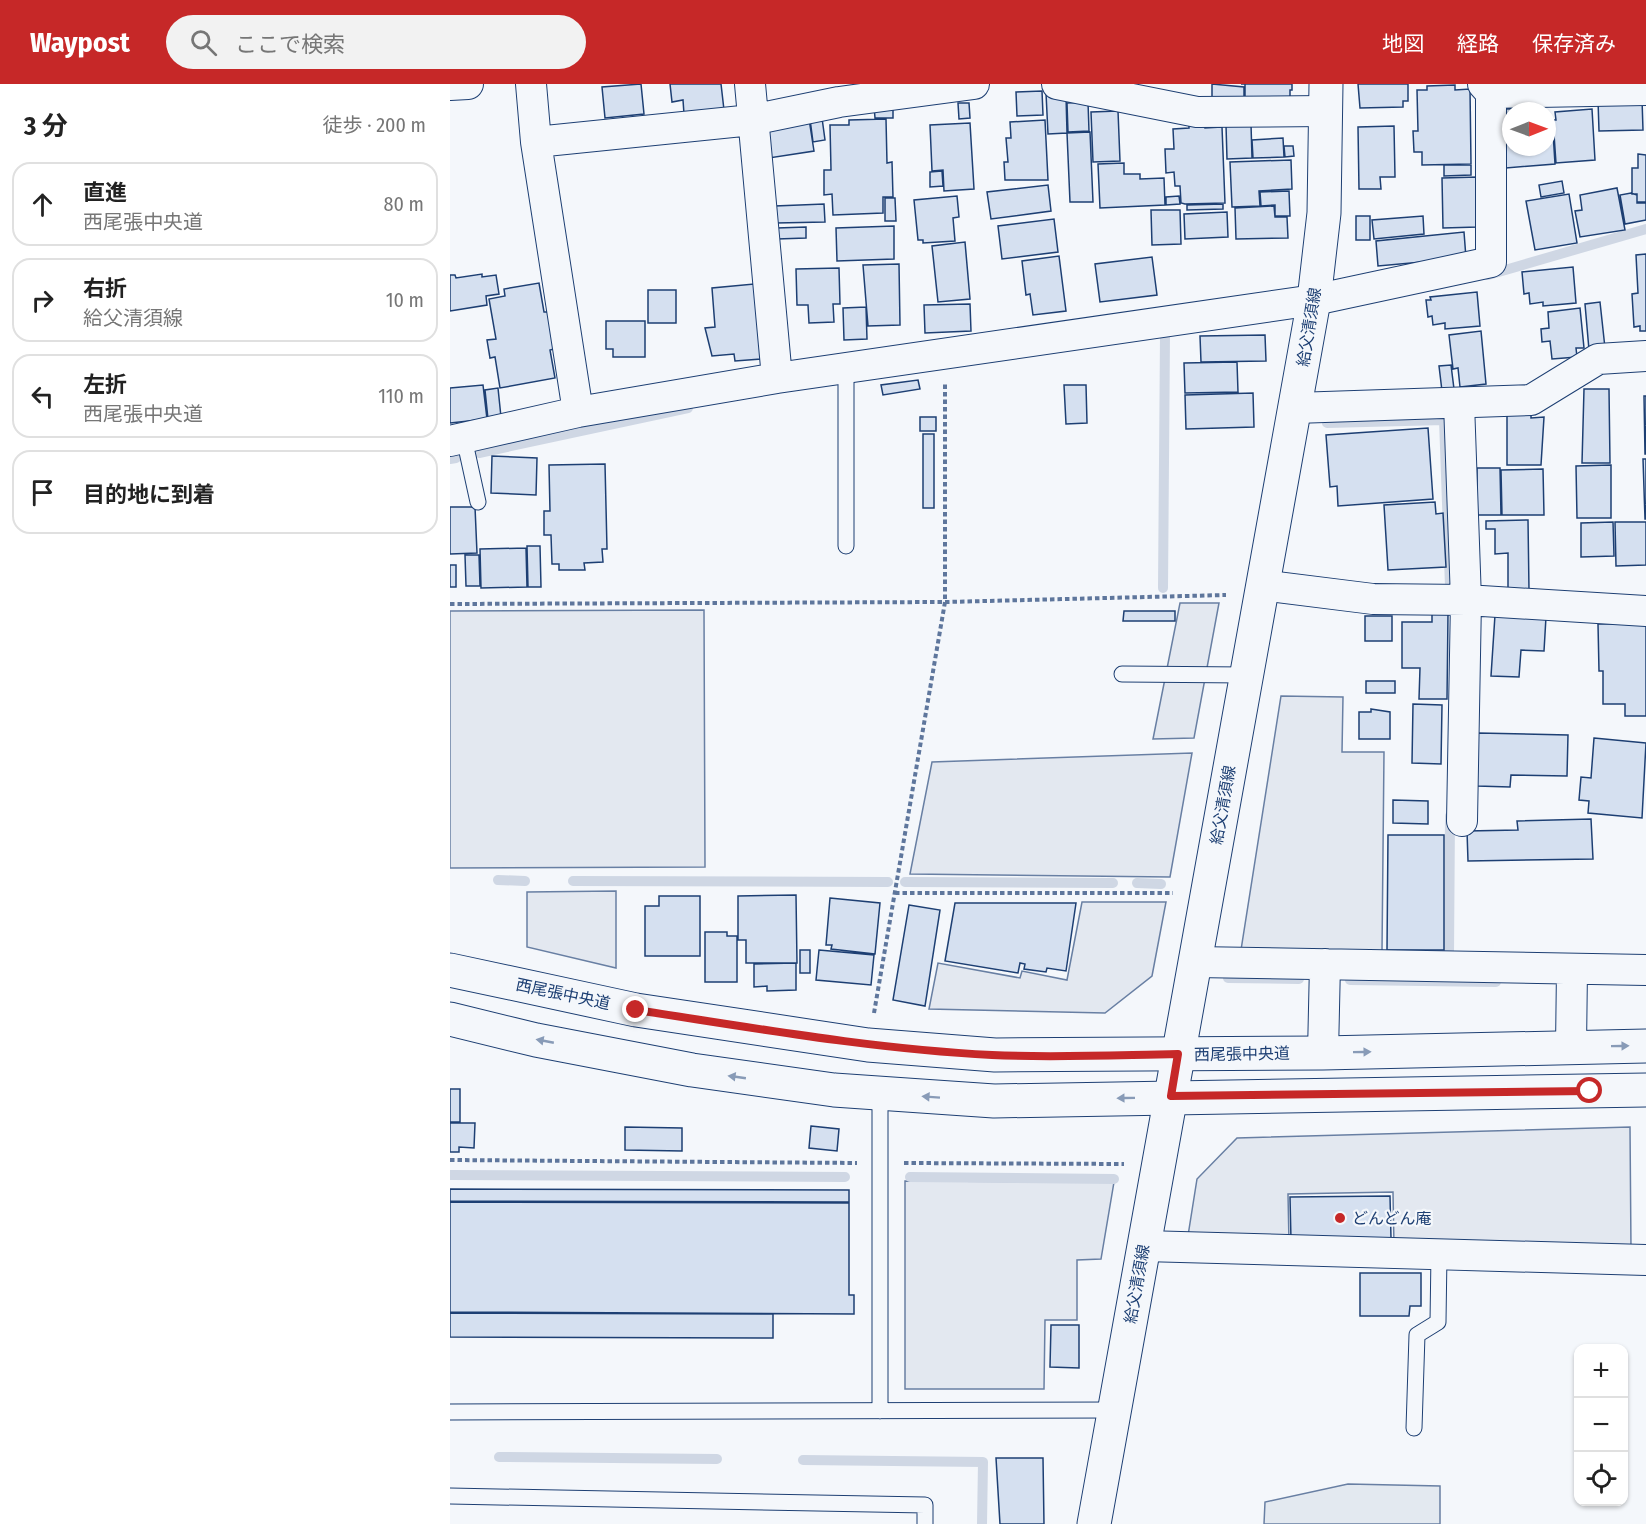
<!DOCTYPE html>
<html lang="ja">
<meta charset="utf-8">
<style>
:root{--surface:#fff;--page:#f2f2f2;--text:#222;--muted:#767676;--line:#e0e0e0;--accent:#c62828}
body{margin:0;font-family:"Fira Sans Condensed","Noto Sans JP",sans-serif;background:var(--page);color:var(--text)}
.controls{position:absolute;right:18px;bottom:18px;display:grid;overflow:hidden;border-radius:12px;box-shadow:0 2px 4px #0004}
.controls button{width:54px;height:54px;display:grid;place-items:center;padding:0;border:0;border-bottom:2px solid var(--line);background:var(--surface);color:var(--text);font:30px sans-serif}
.compass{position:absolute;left:1052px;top:18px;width:54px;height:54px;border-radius:50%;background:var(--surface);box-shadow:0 2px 4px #0004;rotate:89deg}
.stop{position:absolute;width:18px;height:18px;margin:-14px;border:4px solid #c62828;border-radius:50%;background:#fff}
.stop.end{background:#c62828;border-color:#fff;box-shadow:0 2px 6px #0008}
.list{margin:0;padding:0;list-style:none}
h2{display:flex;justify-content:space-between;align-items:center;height:78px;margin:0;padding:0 24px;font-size:26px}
h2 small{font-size:20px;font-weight:400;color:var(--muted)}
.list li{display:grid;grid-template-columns:39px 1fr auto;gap:18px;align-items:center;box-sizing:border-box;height:84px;margin:0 12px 12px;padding:0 12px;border:2px solid var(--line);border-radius:18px}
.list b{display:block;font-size:22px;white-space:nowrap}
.list p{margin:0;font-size:20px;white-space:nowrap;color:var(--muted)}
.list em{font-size:20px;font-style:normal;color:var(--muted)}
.icon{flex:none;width:33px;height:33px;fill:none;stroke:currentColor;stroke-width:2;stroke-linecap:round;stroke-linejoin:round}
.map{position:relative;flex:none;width:1196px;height:1440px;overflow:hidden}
header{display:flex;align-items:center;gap:36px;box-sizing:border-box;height:84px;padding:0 30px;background:var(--accent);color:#fff}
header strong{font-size:28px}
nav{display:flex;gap:33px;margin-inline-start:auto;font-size:21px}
.search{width:420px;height:54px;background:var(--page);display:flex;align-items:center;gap:15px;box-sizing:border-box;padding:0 21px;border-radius:33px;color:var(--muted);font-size:22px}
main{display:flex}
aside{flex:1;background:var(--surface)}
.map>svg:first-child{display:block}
.green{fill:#e3e9f0;stroke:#687fa3;stroke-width:1.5}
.parking{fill:#e3e8f0;stroke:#687fa3;stroke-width:1.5}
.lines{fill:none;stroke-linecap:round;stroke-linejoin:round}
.stream{stroke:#cfd7e4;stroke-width:10}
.building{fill:#d5e0f0;stroke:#1d3f73;stroke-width:1.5}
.lane-casing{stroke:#1d3f73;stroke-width:17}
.street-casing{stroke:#1d3f73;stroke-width:32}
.secondary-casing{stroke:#1d3f73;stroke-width:35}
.primary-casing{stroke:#1d3f73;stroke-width:35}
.path{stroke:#5e769c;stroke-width:4;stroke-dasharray:4.5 3;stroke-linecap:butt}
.lane{stroke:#f4f7fb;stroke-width:15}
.street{stroke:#f4f7fb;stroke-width:30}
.secondary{stroke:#f4f7fb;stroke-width:33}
.primary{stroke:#f4f7fb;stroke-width:33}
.oneway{fill:#889bb7}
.route{stroke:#c62828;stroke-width:8}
.poi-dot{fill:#c62828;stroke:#f4f7fb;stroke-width:2}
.labels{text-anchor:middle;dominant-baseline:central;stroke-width:4.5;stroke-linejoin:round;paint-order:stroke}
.street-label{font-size:16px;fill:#1d3f73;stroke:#f4f7fb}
.poi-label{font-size:16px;fill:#1d3f73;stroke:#f4f7fb;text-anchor:start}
</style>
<header>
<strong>Waypost</strong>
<div class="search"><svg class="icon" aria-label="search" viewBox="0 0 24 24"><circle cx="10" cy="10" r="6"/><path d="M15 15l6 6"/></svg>ここで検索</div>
<nav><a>地図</a><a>経路</a><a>保存済み</a></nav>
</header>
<main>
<aside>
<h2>3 分<small>徒歩 · 200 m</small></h2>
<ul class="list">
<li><svg class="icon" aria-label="ahead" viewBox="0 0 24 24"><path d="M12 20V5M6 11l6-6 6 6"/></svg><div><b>直進</b><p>西尾張中央道</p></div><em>80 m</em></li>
<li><svg class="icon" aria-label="right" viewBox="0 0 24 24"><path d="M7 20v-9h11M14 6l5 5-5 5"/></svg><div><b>右折</b><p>給父清須線</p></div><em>10 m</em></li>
<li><svg class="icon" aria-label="left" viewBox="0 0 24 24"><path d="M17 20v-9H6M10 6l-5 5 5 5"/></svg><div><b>左折</b><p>西尾張中央道</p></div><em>110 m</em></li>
<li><svg class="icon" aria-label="arrive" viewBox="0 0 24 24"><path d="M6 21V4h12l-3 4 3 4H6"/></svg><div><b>目的地に到着</b></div></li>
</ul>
</aside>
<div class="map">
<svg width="1196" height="1440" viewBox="0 0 1196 1440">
<rect width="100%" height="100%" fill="#f4f7fb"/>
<!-- green -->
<path class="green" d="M 898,1400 L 990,1402 L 990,1440 L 814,1440 L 815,1418 Z"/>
<!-- parking -->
<path class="parking" d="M 730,519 L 769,519 L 744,654 L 703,655 Z
M 254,526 L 255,783 L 0,784 L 0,527 Z
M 831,612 L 893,613 L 892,668 L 934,668 L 932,867 L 791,866 Z
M 742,669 L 720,793 L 460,790 L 482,678 Z
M 166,807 L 166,884 L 77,863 L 77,808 Z
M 632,818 L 716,818 L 702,892 L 655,929 L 479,925 L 488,879 L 570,894 L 572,887 L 617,896 Z
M 1180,1043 L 1181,1166 L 944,1162 L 943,1108 L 838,1110 L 839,1159 L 737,1158 L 747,1095 L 787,1054 Z
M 455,1097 L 664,1098 L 651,1175 L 627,1176 L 627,1236 L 595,1236 L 594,1305 L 455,1305 Z"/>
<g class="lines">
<!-- stream -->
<path class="stream" d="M 1038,191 L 1196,145
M 877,339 L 994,336 L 1000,502
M 29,369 L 238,324
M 0,375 L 6,374
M 713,504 L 715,251
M 48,796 L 75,797
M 123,797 L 438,798
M 455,798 L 663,799
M 687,799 L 711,800
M 999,870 L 1000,732
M 778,894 L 849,895
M 900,896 L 1046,898
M 0,1091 L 395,1093
M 460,1093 L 664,1095
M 49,1373 L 267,1375
M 353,1376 L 533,1378 L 532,1440"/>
</g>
<!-- building -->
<path class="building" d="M 191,0 L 194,30 L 155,34 L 152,3 Z
M 220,0 L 271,0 L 274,26 L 234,30 L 233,16 L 222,18 Z
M 762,0 L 794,3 L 794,16 L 762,17 Z
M 791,0 L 842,0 L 842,6 L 840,6 L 840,13 L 795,13 L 795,0 Z
M 908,0 L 958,0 L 958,17 L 953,17 L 953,23 L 910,24 Z
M 1005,1 L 1005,6 L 1020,5 L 1021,80 L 972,81 L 972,68 L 964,68 L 963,47 L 968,47 L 967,6 L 977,6 L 977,2 Z
M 592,7 L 593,31 L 567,32 L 566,8 Z
M 596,9 L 616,12 L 617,49 L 598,50 Z
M 1192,15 L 1193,46 L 1149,47 L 1148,16 Z
M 638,18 L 639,47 L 618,48 L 617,19 Z
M 508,19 L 519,19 L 520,34 L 509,35 Z
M 424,22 L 443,22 L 443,34 L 425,34 Z
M 1083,24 L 1083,27 L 1061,27 L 1061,47 L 1055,47 L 1055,25 Z
M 1142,25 L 1145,76 L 1106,79 L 1103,36 L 1106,36 L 1105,28 Z
M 668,27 L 670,77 L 643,78 L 641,28 Z
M 372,34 L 375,56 L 363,58 L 360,35 Z
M 359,35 L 364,67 L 319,74 L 314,42 Z
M 436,35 L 437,79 L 442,78 L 443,113 L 433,113 L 433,129 L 383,131 L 382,110 L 374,111 L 374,86 L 381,86 L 380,41 L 399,41 L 399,36 Z
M 595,36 L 598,96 L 555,96 L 554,78 L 558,78 L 556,54 L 561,54 L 560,38 Z
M 755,38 L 755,44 L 772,43 L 775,119 L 735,120 L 731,119 L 730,102 L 725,102 L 724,88 L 716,89 L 715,65 L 724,65 L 723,45 L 739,44 L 739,39 Z
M 520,39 L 524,105 L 494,107 L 493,86 L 482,87 L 480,41 Z
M 801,40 L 802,74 L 777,75 L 776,41 Z
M 944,42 L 945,93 L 930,93 L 931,105 L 909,105 L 908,43 Z
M 640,48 L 643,118 L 620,118 L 617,49 Z
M 1097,48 L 1103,48 L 1105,80 L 1056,84 L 1053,52 L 1061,51 L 1061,63 L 1097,63 Z
M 833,54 L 834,73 L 803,74 L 802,56 Z
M 834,62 L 843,62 L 844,72 L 835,73 Z
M 1188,70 L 1196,71 L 1196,118 L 1187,118 L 1187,110 L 1182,110 L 1182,84 L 1188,84 Z
M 841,76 L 842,105 L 809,107 L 810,122 L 782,123 L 780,78 Z
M 674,79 L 674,90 L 690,90 L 690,95 L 714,94 L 715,121 L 650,124 L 648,80 Z
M 994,81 L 1021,81 L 1021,91 L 994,92 Z
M 492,87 L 493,102 L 480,103 L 480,88 Z
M 1028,93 L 1028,143 L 993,144 L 992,94 Z
M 1112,97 L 1114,109 L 1091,113 L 1089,101 Z
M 598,101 L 601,127 L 541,135 L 537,108 Z
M 1167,104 L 1175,146 L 1130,153 L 1125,127 L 1132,126 L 1130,111 Z
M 839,107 L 840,132 L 825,132 L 825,121 L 811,122 L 810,108 Z
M 1181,109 L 1187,111 L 1187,119 L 1196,119 L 1196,136 L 1175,140 L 1170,111 Z
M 1119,110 L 1127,159 L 1085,166 L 1076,117 Z
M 507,112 L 509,133 L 503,134 L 505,157 L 473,159 L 473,156 L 468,156 L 464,116 Z
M 729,112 L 730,120 L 716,121 L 716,113 Z
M 435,114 L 445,114 L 446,137 L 435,137 Z
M 374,120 L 375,138 L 326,139 L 325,122 Z
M 773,120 L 773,125 L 737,126 L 737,121 Z
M 824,122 L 825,133 L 837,133 L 838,154 L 786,155 L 785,124 Z
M 701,126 L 730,126 L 731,160 L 702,161 Z
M 777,128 L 778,153 L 735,155 L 734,130 Z
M 906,132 L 920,132 L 920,156 L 906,156 Z
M 973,132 L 974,150 L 924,155 L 922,136 Z
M 604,135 L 608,168 L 552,175 L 548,142 Z
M 444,142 L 444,175 L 387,177 L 386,144 Z
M 356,143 L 356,154 L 327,155 L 327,144 Z
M 1014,148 L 1016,174 L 928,182 L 926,157 Z
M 515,158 L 520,215 L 488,218 L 482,162 Z
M 1196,170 L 1196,247 L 1190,247 L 1190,242 L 1184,243 L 1182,210 L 1188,209 L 1186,171 Z
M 609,172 L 616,227 L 583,231 L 580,210 L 576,211 L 572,177 Z
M 702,173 L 707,211 L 650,218 L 645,180 Z
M 449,180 L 450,241 L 418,242 L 413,181 Z
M 1123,183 L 1126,219 L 1093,222 L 1093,218 L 1080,220 L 1079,209 L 1074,210 L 1072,188 Z
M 389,184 L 390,220 L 383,220 L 384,238 L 359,239 L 358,221 L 347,221 L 346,185 Z
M 32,190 L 32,193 L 46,191 L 49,210 L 36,212 L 37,221 L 0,227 L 0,191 L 5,191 L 6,194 Z
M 89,199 L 94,228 L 98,228 L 104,265 L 100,266 L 105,294 L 50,304 L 45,273 L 40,274 L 37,256 L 46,255 L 39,215 L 55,212 L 54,205 Z
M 304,200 L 311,275 L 285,277 L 284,270 L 262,272 L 255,244 L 265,243 L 262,204 Z
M 198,206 L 226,206 L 226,239 L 198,239 Z
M 1027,208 L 1030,242 L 995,245 L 995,239 L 983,241 L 982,232 L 978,233 L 976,216 L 981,216 L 980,213 Z
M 1150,218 L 1155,264 L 1139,266 L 1135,220 Z
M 520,220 L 521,247 L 475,249 L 474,221 Z
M 416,223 L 417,255 L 394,256 L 393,224 Z
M 1130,224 L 1134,264 L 1126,264 L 1127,273 L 1102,275 L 1100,257 L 1092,258 L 1091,245 L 1099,244 L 1098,228 Z
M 156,237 L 195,237 L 195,273 L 163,273 L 163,265 L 156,265 Z
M 1031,247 L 1036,300 L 1010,303 L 1008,284 L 1003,285 L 999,251 Z
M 815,251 L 816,277 L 751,278 L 750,252 Z
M 787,278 L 788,308 L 735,309 L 734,279 Z
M 1001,281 L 1004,305 L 992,307 L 989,282 Z
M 468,296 L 470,305 L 433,311 L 431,301 Z
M 33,301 L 37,335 L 0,339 L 0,304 Z
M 614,301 L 636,301 L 637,339 L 616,340 Z
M 48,304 L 51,333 L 38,335 L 35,306 Z
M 1134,305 L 1159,305 L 1160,379 L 1132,379 Z
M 803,309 L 804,343 L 736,345 L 735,311 Z
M 1194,312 L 1196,312 L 1196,370 L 1195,370 Z
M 1081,329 L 1081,334 L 1094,333 L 1091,381 L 1057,381 L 1057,330 Z
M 470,333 L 486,333 L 486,347 L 470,347 Z
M 978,344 L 983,415 L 888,422 L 887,402 L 880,403 L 876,351 Z
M 473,350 L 484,350 L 484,424 L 473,424 Z
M 42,372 L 87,374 L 86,411 L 41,409 Z
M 1193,375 L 1196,375 L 1196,435 L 1195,435 Z
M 155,380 L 157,465 L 152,465 L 153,478 L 134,479 L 135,486 L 109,486 L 109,480 L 102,480 L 101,451 L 94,451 L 94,427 L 100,427 L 99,381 Z
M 1161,381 L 1161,434 L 1127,434 L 1126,382 Z
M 1027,384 L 1050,384 L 1051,431 L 1027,431 Z
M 1093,385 L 1094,431 L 1052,431 L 1051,386 Z
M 985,418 L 986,430 L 993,429 L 996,483 L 938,486 L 934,421 Z
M 0,423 L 25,423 L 27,469 L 0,470 Z
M 1078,436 L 1079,506 L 1058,506 L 1058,469 L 1045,470 L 1045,445 L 1036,445 L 1036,437 Z
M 1163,438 L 1164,472 L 1131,473 L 1131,439 Z
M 1165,438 L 1196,438 L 1196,481 L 1166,482 Z
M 77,462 L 90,462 L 91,503 L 78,503 Z
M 76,464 L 77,503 L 31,504 L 30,465 Z
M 15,471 L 29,471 L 30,502 L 16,502 Z
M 0,481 L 6,481 L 6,503 L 0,503 Z
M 674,527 L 725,527 L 725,537 L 673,537 Z
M 982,529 L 998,530 L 997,615 L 969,615 L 970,584 L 952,584 L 952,538 L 982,538 Z
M 1045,531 L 1096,533 L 1094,567 L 1071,566 L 1069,593 L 1041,592 Z
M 915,532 L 942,532 L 942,557 L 915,557 Z
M 1196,539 L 1196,632 L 1175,632 L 1175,620 L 1153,620 L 1153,587 L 1149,587 L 1148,540 Z
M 916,597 L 945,597 L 945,609 L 916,609 Z
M 963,620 L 992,621 L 991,680 L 962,679 Z
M 921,625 L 940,628 L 940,655 L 909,655 L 909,628 L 921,628 Z
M 1028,649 L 1118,651 L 1117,692 L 1061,691 L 1060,703 L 1027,702 Z
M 1144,654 L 1196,659 L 1192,734 L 1138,729 L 1139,717 L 1129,716 L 1131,693 L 1141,694 Z
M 943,716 L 978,717 L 978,740 L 943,739 Z
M 1141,735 L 1143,775 L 1018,777 L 1017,747 L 1068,746 L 1067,737 Z
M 938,751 L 994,751 L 994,866 L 937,866 Z
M 346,811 L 347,879 L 296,879 L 296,856 L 288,856 L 288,812 Z
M 209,812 L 250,812 L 250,872 L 195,872 L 195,822 L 209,822 Z
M 380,814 L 430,819 L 425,870 L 381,865 L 382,861 L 376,861 Z
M 505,819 L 626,819 L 616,887 L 597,884 L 596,888 L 574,885 L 575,880 L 570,879 L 568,889 L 495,877 Z
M 459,821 L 490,826 L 475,922 L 443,916 Z
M 255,848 L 277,848 L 277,852 L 287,852 L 287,898 L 255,898 Z
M 350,866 L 360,866 L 360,889 L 350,889 Z
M 369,866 L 424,871 L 421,901 L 366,896 Z
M 346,879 L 346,906 L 317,907 L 317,902 L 304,903 L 304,880 Z
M 0,1005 L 10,1005 L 10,1038 L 0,1038 Z
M 0,1039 L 25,1039 L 24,1064 L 9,1063 L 9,1068 L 0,1068 Z
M 361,1042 L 389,1045 L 387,1067 L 359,1064 Z
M 175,1043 L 232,1044 L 232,1067 L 175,1066 Z
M 0,1105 L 399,1106 L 399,1118 L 0,1117 Z
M 940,1112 L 941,1154 L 841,1156 L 840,1113 Z
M 0,1118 L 399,1119 L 399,1211 L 404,1211 L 404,1230 L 0,1228 Z
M 910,1189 L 971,1189 L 971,1222 L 960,1222 L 959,1232 L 910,1232 Z
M 0,1229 L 323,1230 L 323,1254 L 0,1253 Z
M 601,1241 L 629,1241 L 629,1284 L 600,1283 Z
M 546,1374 L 593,1374 L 594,1440 L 550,1440 Z"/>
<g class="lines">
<!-- lane casing -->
<g class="lane-casing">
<path id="lane" d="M 14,354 L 28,418
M 396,462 L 396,284
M 672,590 L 796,591
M 430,1009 L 430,1327
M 0,1328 L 665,1326
M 964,1344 L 967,1251 L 988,1238 L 989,1170
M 0,1412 L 475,1421 L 475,1440"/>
</g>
<!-- street casing -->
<g class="street-casing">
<path id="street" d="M 81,0 L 86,58 L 128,328
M 300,0 L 327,294
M 607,0 L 747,28 L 876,27
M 0,1 L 18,0
M 1041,9 L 1196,6
M 86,58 L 302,36 L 389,18 L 524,0
M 1009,319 L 1016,516 L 1012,737
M 845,324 L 1081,316 L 1148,275 L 1196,272
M 0,357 L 128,328 L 327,294 L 864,216 L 1041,178 L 1041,9 L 1033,0
M 812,501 L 923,515 L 1016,516 L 1196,527
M 745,878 L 1196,886
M 1121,963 L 1122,885
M 873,969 L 875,880
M 694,1162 L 1196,1176"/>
</g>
<!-- secondary casing -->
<g class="secondary-casing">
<path id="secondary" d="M 644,1440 L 864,216 L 874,129 L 876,0"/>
</g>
<!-- primary casing -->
<g class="primary-casing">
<path id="primary" d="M 0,886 L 186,926 L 418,961 L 545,971 L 873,969 L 1196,962
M 0,935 L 86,956 L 242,986 L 384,1006 L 544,1017 L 1196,1006"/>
</g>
<!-- path -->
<path class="path" d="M 0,520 L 495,518 L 776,511
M 445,809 L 723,809
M 424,929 L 495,518 L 495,300
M 0,1076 L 407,1079
M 454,1079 L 674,1080"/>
<!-- lane -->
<use href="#lane" class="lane"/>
<!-- street -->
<use href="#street" class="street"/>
<!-- secondary -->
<use href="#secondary" class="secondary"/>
<!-- primary -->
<use href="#primary" class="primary"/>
</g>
<!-- one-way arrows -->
<defs><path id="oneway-solid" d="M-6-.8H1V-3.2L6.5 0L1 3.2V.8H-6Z" transform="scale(1.5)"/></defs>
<g class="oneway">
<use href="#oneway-solid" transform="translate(95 957) rotate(-169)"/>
<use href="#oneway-solid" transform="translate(1170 962) rotate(-1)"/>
<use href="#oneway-solid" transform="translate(912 968) rotate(-1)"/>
<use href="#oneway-solid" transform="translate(287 993) rotate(-172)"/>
<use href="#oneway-solid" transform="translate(481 1013) rotate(-176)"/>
<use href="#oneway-solid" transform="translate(676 1014) rotate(179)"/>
</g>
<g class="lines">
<!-- route -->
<path class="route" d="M 186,926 C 305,944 423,965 542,971 C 604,974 667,971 728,970 L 721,1012 L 1140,1007"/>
</g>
<!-- markers -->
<circle class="poi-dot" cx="890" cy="1134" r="6"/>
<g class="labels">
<!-- street labels -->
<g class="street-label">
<text transform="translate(859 243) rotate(-81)">給父清須線</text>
<text transform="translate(773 721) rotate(-80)">給父清須線</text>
<text transform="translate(113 910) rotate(12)">西尾張中央道</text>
<text transform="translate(792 970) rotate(-1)">西尾張中央道</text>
<text transform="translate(687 1200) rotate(-80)">給父清須線</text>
</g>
<!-- poi labels -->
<g class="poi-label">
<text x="902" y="1134">どんどん庵</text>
</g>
</g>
</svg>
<div class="controls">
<button>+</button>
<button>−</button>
<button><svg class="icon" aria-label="locate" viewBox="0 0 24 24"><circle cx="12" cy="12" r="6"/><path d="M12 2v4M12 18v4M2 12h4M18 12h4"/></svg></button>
</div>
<svg class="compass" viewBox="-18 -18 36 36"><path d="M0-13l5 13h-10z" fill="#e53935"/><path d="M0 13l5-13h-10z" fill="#767676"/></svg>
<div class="stop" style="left:1140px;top:1007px"></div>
<div class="stop end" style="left:186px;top:926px"></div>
</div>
</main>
